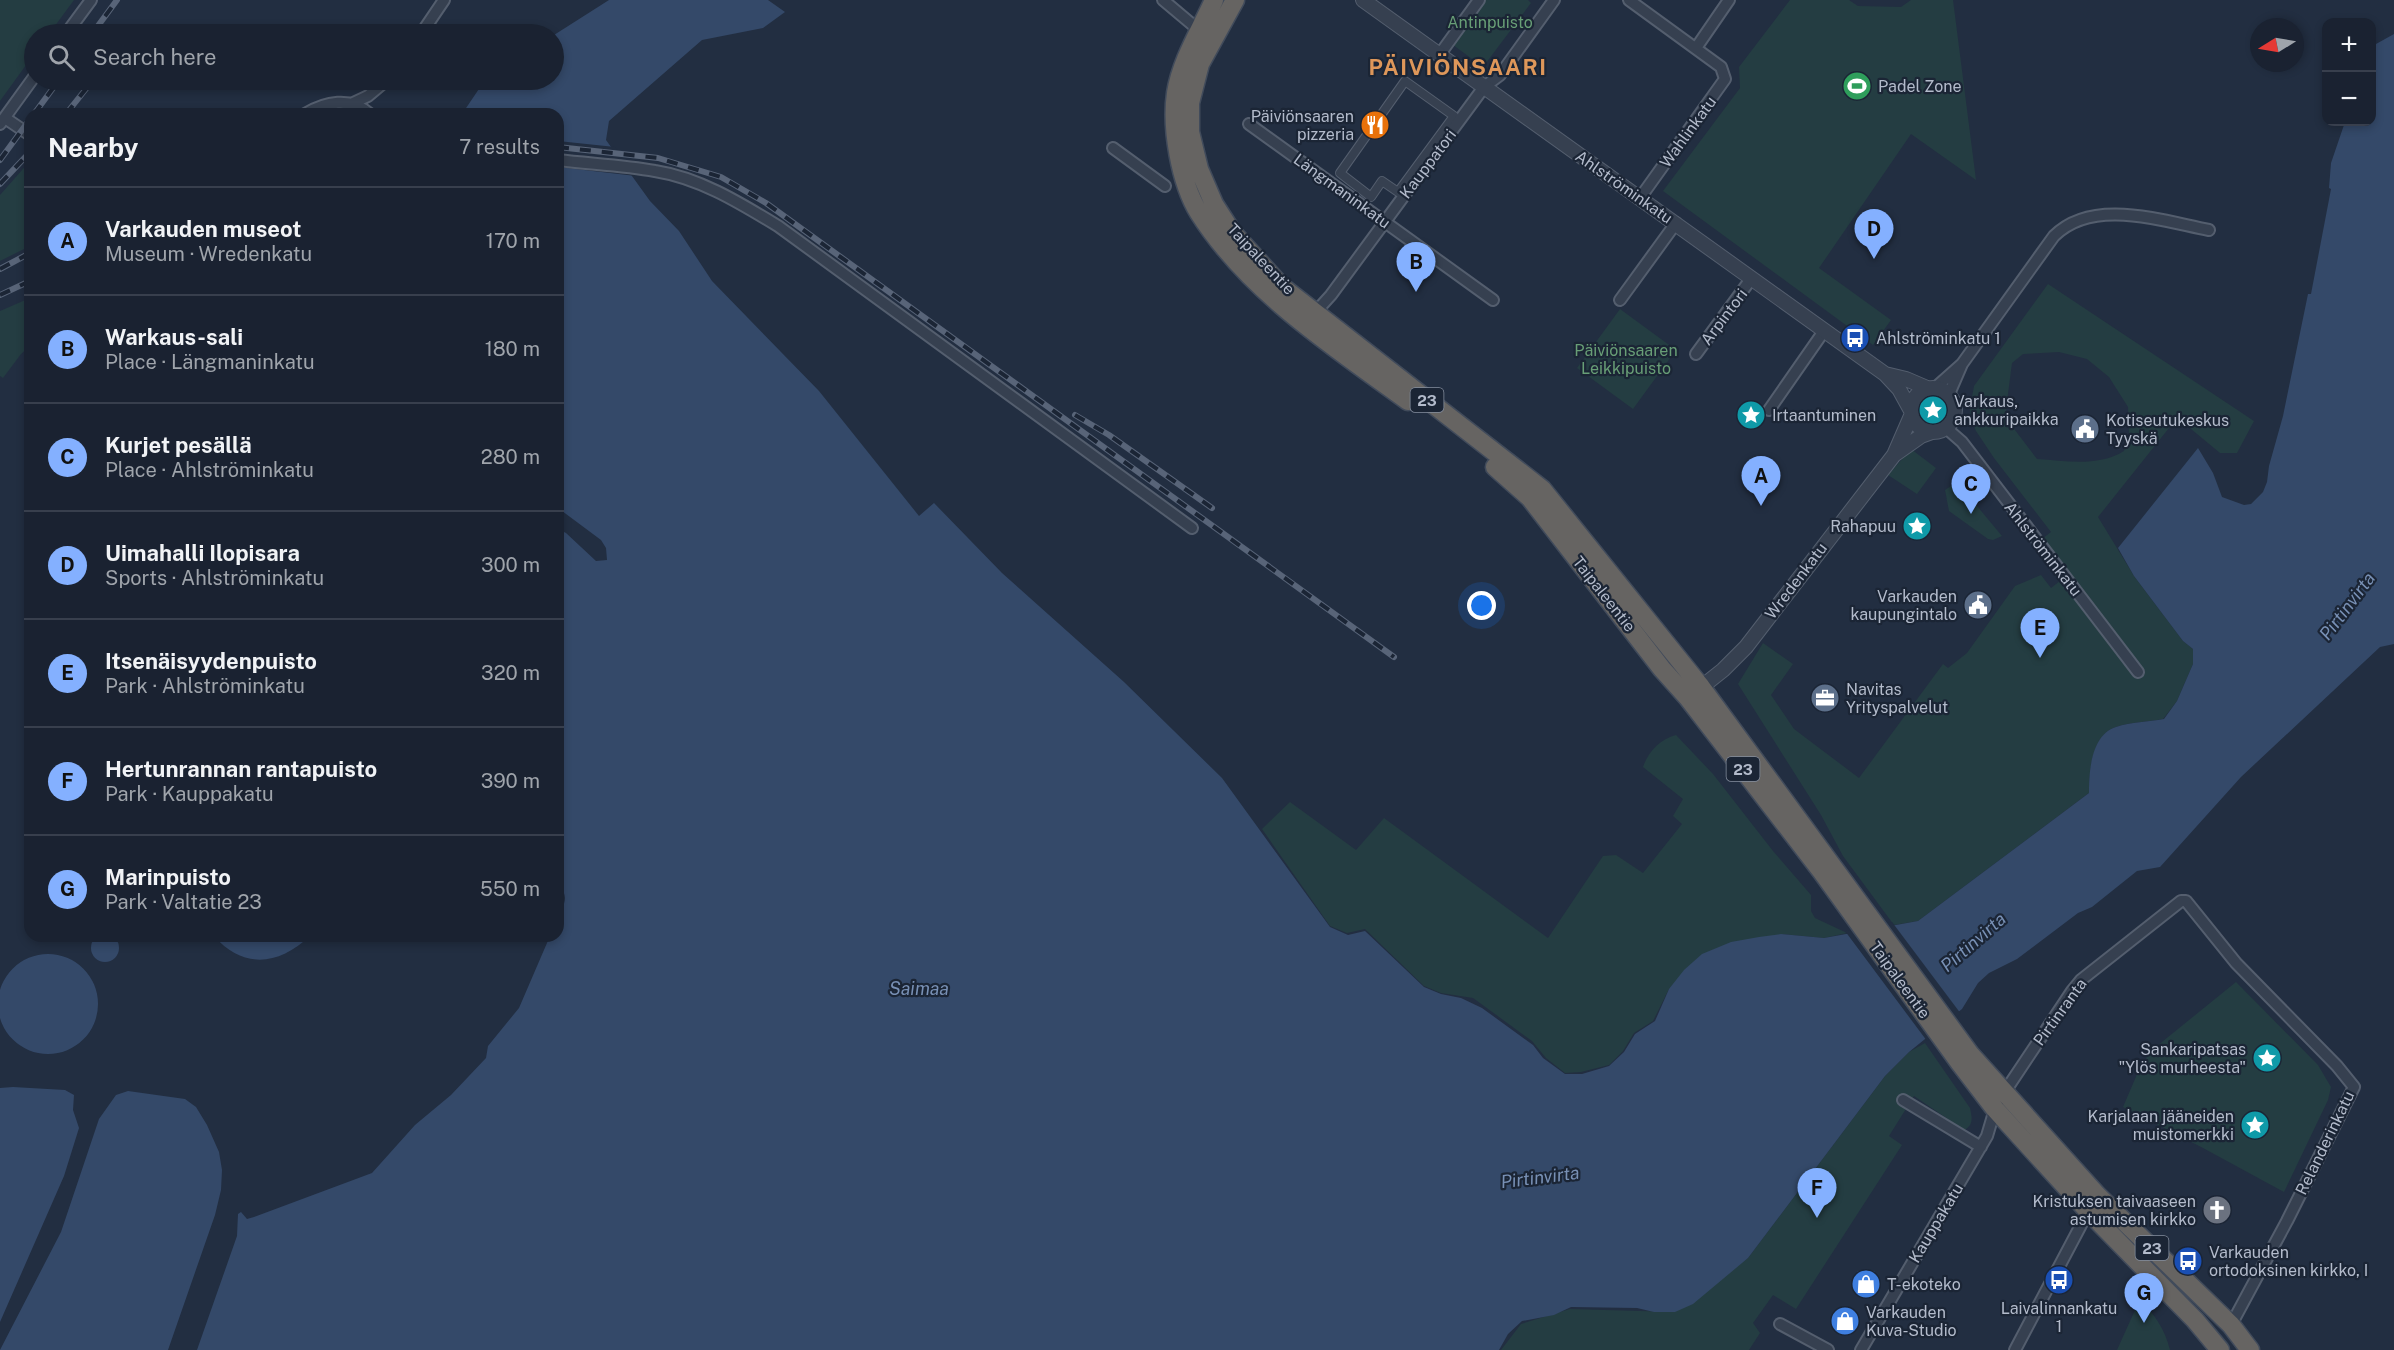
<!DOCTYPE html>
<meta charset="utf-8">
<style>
:root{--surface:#1a2231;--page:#232a39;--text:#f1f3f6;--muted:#9fa4ab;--line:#383f4d;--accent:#84b0ff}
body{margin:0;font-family:"Public Sans",sans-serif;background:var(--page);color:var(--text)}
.controls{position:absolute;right:18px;top:18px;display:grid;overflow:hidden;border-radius:12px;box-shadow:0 3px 9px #0003}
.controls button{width:54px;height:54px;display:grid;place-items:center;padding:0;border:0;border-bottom:2px solid var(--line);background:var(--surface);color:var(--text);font:30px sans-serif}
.compass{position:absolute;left:2250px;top:18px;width:54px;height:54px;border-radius:50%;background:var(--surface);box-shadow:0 3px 9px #0003;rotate:259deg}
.you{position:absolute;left:1482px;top:606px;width:21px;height:21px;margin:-15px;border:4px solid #fff;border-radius:50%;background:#1a73e8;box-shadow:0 0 0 9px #1a73e833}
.badge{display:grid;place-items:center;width:39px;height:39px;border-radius:50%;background:var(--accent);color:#111;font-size:20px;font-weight:700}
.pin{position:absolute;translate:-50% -50px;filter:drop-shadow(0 2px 3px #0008)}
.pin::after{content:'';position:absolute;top:32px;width:21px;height:18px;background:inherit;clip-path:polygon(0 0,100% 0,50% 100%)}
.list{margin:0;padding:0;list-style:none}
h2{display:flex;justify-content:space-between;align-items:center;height:78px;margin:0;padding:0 24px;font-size:26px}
h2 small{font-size:20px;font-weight:400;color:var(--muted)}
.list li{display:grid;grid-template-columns:39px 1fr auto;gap:18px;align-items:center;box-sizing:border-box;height:108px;padding:0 24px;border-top:2px solid var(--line)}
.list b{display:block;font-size:22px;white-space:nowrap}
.list p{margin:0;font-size:20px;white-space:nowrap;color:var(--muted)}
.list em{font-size:20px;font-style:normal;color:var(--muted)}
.icon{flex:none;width:33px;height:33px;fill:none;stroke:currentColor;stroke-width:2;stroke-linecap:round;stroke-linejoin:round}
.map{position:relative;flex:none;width:2394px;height:1350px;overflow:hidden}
.search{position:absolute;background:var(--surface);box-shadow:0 3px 9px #0003;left:24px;top:24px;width:540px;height:66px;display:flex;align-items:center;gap:15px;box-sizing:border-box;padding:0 21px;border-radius:33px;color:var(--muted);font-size:22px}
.panel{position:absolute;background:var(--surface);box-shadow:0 3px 9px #0003;left:24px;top:108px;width:540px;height:834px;border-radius:18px}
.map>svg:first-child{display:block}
.green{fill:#243d42;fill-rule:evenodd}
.water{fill:#344969}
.pier{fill:#222e41}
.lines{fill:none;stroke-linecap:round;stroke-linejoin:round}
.pedestrian-casing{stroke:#545e6e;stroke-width:10}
.minor-casing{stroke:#545e6e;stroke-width:14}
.tertiary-casing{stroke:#545e6e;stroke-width:16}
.trunk-casing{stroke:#414b5b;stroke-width:21}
.pedestrian{stroke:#364050;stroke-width:8}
.minor{stroke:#364050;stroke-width:10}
.tertiary{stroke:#364050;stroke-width:14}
.trunk{stroke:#666462;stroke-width:18}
.rail-casing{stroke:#586478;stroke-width:6}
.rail{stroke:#1b2535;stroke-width:4;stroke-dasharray:11;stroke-linecap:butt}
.labels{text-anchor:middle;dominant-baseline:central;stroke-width:4.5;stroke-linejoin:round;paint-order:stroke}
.shield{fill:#1b2535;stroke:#858e9e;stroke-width:1.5}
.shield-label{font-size:15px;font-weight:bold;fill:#b3bbcb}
.park-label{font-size:16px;fill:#689e76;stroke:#1b2535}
.poi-label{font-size:16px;fill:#b3bbcb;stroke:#1b2535;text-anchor:start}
.street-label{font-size:16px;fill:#b3bbcb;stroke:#1b2535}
.water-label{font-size:18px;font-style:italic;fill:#7890b5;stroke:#1b2535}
.district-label{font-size:22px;font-weight:bold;letter-spacing:1.5px;fill:#de975a;stroke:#1b2535}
</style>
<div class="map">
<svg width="2394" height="1350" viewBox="0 0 2394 1350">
<rect width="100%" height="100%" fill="#222e41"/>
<!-- green -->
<path class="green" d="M 0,0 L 74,0 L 49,34 L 34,34 L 34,54 L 0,101 Z
M 1480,0 L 1528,0 L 1531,3 L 1483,67 L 1449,42 Z
M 1790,0 L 1849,0 L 1858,6 L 1901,7 L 1911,0 L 1953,0 L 1976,180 L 1911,134 L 1819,268 L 1891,320 L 1873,345 L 1663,191 L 1740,88 L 1739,67 Z
M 30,161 L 30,246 L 0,261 L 0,195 Z
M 2048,284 L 2254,421 L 2237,453 L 2220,453 L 2185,424 L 2169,428 L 2098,517 L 2134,576 L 2183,641 L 2193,649 L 2193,664 L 2177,701 L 2163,719 C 2148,722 2131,722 2116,727 C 2092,735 2089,771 2089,793 L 1918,921 L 1894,925 L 1843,856 L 1821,815 L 1738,684 L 1763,643 L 1793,664 L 1771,695 L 1794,729 L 1859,778 L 1943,664 L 1948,668 L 1967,653 L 2015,586 L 2041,575 L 2051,588 L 2060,581 L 2135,678 L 2145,671 L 2042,539 L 2051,532 L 1994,458 L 1976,431 L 1971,420 L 1970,408 L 1974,386 ZM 2059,352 L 2087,359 L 2109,377 L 2128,407 L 2129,434 L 2124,451 C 2098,467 2067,461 2037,459 L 2005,417 L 2012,363 L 2023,354 Z
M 30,298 L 30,346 L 21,354 L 3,378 L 0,376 L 0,311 Z
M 1620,309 L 1676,350 L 1633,409 L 1577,368 Z
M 1911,449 L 1936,468 L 1917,494 L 1888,475 Z
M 1957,482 L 2002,536 L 1993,540 L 1988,539 L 1949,511 L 1945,490 Z
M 1676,735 L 1713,774 L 1773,851 L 1811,895 L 1811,911 L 1815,918 L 1847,933 L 1824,938 L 1781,934 L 1669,989 L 1653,1021 L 1634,1033 L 1623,1051 L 1609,1065 L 1581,1072 L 1565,1073 L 1546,1058 L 1532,1041 L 1473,998 L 1441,993 L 1424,986 L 1365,929 L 1347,933 L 1330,926 L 1262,829 L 1290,802 L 1356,850 L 1384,818 L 1548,938 L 1603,856 L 1616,855 L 1643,873 L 1682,824 L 1673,816 L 1683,799 L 1643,767 C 1648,752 1660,739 1676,735 Z
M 2236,982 L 2318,1065 L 2331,1087 L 2328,1100 L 2284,1192 L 2203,1148 L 2123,1107 L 2141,1065 L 2152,1050 Z
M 1925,1043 L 1970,1108 C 1972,1117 1974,1125 1964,1130 L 1914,1096 L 1889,1136 L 1902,1145 L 1796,1309 L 1773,1295 L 1753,1323 L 1760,1333 L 1749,1350 L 1501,1350 L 1521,1324 L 1570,1309 L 1675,1312 L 1748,1258 L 1885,1076 L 1909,1052 Z
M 2140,1299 C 2154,1314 2165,1329 2170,1350 L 2117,1350 Z"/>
<!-- water -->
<path class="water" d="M 609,0 L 768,0 L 785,12 L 763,28 L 702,40 L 609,121 L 606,140 L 650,201 L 679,231 L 712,281 L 819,391 L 919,516 L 934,503 L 1002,573 L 1124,682 L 1222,778 L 1330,927 L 1348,935 L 1365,931 L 1424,987 L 1441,994 L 1461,998 L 1482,1008 L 1533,1045 L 1543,1058 L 1565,1074 L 1582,1074 L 1609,1066 L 1624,1052 L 1635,1034 L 1655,1021 L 1669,989 L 1684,970 L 1702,954 L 1731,942 L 1759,937 L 1781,934 L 1824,938 L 1918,921 L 2089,793 C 2089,771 2091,735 2116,727 C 2131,722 2148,722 2164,719 L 2177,701 L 2193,664 L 2193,649 L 2183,641 L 2134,576 L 2118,548 L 2198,448 L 2213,473 L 2222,497 L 2244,505 L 2251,504 L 2263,492 L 2267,482 L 2269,466 L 2283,416 L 2308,294 L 2311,294 L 2331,189 L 2329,188 L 2331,163 L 2345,122 L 2372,122 L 2373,54 L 2376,44 L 2394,34 L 2394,644 L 2380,647 L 2241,777 L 2160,867 L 2137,871 L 2092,907 L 2078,913 L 2017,959 L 1989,973 L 1978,983 L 1962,1009 L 1909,1052 L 1885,1076 L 1748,1258 L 1693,1304 L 1675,1312 L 1654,1312 L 1637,1308 L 1571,1307 L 1554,1315 L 1522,1321 L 1508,1334 L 1499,1350 L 197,1350 L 237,1236 L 238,1214 L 241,1212 L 247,1219 L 254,1217 L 372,1173 L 415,1125 L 451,1095 L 486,1058 L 488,1046 L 519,1008 L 550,936 L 558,936 C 558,931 557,925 558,921 C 561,904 572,901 558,883 L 558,529 L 566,533 L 596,561 L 607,560 L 606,548 L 601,540 L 558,508 L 558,114 L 462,114 L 485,80 L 554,80 L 554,35 Z
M91 948a14 14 0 1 1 28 0a14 14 0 1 1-28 0Z
M 214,936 L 310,936 C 279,965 244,970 214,936 Z
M-2 1004a50 50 0 1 1 100 0a50 50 0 1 1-100 0Z
M 13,1087 L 65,1090 L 74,1095 L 73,1110 L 79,1128 L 64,1176 L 0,1322 L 0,1088 Z
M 128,1091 L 185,1099 L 196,1107 L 207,1125 L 219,1152 L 222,1170 L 221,1190 L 215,1215 L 168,1350 L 0,1350 L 61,1232 L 99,1119 L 116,1095 Z"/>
<!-- pier -->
<path class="pier" d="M 558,141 L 615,147 L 636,176 L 558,167 Z
M 1892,922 L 1961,1014 L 1927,1041 L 1845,931 Z"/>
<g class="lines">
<!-- pedestrian casing -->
<g class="pedestrian-casing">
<path id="pedestrian" d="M 1405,81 L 1454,116 L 1398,192 L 1382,181 L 1371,197 L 1340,173 Z"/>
</g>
<!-- minor casing -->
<g class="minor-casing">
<path id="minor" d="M 1163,0 L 1194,26
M 1629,0 L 1721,67 L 1725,79 L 1640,198
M 66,34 L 91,0
M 421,34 L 444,0
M 1696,48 L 1729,0
M 1440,54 L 1479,0
M 351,104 L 368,96 L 387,80
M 305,114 C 325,102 350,96 370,114
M 5,118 L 30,135
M 0,124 L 34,77
M 1249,124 L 1493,300
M 1113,148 L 1165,186
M 558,160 C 590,164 623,165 655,171 C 700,178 740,203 778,226 L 1192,528
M 1620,300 L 1676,223
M 1312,316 L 1331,295 L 1484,87 L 1500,75 L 1554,0
M 1696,354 L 1751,279
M 1935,388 L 1962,364
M 1949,394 L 1962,364 L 2054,236 C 2093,197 2162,221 2209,230
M 1769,410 L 1824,331
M 1946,428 L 1962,442 L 2138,672
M 1903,1100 L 1981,1147
M 1780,1324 L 1828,1350
M 1861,1350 L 1987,1136 L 1995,1109 L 2004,1093 L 2072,991 L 2081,980 L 2181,901 L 2186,901 L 2236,963 L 2337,1066 L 2354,1087 L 2287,1221 L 2231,1325
M 2015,1350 L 2090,1208"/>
</g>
<!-- tertiary casing -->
<g class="tertiary-casing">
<path id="tertiary" d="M 1363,0 L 1885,374 L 1899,389 L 1910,409
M 1885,374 L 1906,379 L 1927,388
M1911 410a22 22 0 1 1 44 0a22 22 0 1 1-44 0Z
M 1894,455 L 1921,436 L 1932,432
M 1694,693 L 1723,670 L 1746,647 L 1894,455 L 1911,416"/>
</g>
<!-- trunk casing -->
<g class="trunk-casing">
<path id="trunk" d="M 1214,0 C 1201,29 1181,61 1176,93 C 1171,128 1180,182 1199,213 C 1249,292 1334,347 1408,401
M 1235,0 L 1200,64 L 1190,103 L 1190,132 L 1199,169 L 1214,204 L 1232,232 L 1281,286 L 1542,489 L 1701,687 L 1970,1054 L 2097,1195 L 2231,1325 L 2250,1350
M 1495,467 L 1530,498 L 1662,669 L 1688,698 L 1822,872 L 1959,1062 L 1995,1109 L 2088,1211 L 2195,1320 L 2220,1350"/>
</g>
<!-- pedestrian -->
<use href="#pedestrian" class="pedestrian"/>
<!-- minor -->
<use href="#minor" class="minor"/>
<!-- tertiary -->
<use href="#tertiary" class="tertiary"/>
<!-- trunk -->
<use href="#trunk" class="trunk"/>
<!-- rail casing -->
<g class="rail-casing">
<path id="rail" d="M 92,34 L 117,0
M 34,114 L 59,80
M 66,114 L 93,80
M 558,147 L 658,158 L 721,177 L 766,203 L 1394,657
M 0,160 L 30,119
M 0,184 L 30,152
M 0,269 L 30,253
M 0,295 L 30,281
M 1075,415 L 1109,435 L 1212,508"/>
</g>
<!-- rail -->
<use href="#rail" class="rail"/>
</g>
<!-- icons -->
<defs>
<g id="stadium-disc" transform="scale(1.5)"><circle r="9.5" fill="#2e9e5b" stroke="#1b2535"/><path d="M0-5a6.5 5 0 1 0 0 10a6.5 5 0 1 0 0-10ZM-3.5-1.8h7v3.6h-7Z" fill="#fff"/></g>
<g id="restaurant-disc" transform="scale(1.5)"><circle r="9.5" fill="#e8710a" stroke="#1b2535"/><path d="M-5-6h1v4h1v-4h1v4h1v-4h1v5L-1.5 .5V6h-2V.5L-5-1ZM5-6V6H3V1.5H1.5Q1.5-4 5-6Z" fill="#fff"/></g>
<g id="bus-disc" transform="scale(1.5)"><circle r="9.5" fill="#1a4fb4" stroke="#1b2535"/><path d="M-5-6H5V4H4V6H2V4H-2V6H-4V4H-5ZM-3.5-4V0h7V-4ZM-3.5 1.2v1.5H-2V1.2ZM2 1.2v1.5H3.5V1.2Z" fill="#fff"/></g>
<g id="sight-disc" transform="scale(1.5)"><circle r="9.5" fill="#0f9aa8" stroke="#1b2535"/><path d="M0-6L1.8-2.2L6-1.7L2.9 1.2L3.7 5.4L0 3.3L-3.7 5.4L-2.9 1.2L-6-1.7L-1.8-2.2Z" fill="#fff"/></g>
<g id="civic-disc" transform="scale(1.5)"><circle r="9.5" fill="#5c6f8a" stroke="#1b2535"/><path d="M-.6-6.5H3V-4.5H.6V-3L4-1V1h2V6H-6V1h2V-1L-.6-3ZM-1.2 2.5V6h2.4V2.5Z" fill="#fff"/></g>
<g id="office-disc" transform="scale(1.5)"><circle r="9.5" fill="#5c6f8a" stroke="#1b2535"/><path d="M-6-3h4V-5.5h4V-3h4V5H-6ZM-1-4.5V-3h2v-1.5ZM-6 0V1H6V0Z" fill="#fff"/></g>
<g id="church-disc" transform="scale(1.5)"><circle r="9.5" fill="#6b7280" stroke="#1b2535"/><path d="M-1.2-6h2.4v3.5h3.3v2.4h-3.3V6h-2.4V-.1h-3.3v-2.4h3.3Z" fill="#fff"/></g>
<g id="shop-disc" transform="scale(1.5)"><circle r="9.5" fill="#3f7fe0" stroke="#1b2535"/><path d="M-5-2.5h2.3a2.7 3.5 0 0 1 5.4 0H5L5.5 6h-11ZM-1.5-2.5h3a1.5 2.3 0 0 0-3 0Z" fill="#fff"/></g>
</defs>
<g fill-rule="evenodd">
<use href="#stadium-disc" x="1857" y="86"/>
<use href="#restaurant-disc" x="1375" y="125"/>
<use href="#bus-disc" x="1855" y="338"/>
<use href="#sight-disc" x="1933" y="410"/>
<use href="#sight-disc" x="1751" y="415"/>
<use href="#civic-disc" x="2085" y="429"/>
<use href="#sight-disc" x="1917" y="526"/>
<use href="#civic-disc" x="1978" y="605"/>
<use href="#office-disc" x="1825" y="698"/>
<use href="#sight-disc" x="2267" y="1058"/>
<use href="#sight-disc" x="2255" y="1125"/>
<use href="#church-disc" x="2217" y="1210"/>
<use href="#bus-disc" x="2188" y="1261"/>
<use href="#bus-disc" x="2059" y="1280"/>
<use href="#shop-disc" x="1866" y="1284"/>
<use href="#shop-disc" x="1845" y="1321"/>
</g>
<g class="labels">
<!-- shield labels -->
<g class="shield">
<rect x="1410.5" y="388" width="33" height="24" rx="4.5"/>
<rect x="1726.5" y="757" width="33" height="24" rx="4.5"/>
<rect x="2135.5" y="1236" width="33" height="24" rx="4.5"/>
</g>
<g class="shield-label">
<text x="1427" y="400">23</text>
<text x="1743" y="769">23</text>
<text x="2152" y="1248">23</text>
</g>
<!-- park labels -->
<g class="park-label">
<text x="1490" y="22">Antinpuisto</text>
<text x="1626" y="350">Päiviönsaaren<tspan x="1626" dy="18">Leikkipuisto</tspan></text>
</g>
<!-- poi labels -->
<g class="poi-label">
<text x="1878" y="86">Padel Zone</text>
<text x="1354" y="116" text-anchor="end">Päiviönsaaren<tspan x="1354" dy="18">pizzeria</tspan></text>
<text x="1876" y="338">Ahlströminkatu 1</text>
<text x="1954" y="401">Varkaus,<tspan x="1954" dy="18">ankkuripaikka</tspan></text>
<text x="1772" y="415">Irtaantuminen</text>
<text x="2106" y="420">Kotiseutukeskus<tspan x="2106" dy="18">Tyyskä</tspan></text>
<text x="1896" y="526" text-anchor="end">Rahapuu</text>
<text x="1957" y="596" text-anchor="end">Varkauden<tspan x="1957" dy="18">kaupungintalo</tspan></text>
<text x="1846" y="689">Navitas<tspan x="1846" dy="18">Yrityspalvelut</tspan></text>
<text x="2246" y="1049" text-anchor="end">Sankaripatsas<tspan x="2246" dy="18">"Ylös murheesta"</tspan></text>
<text x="2234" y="1116" text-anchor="end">Karjalaan jääneiden<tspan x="2234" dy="18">muistomerkki</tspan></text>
<text x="2196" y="1201" text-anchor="end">Kristuksen taivaaseen<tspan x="2196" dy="18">astumisen kirkko</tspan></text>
<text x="2209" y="1252">Varkauden<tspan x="2209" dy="18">ortodoksinen kirkko, I</tspan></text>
<text x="1887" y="1284">T-ekoteko</text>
<text x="2059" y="1308" text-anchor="middle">Laivalinnankatu<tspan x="2059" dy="18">1</tspan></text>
<text x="1866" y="1312">Varkauden<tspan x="1866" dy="18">Kuva-Studio</tspan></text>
</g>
<!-- street labels -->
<g class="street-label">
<text transform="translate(1688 132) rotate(-54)">Wahlinkatu</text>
<text transform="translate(1428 164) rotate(-53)">Kauppatori</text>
<text transform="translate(1624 187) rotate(35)">Ahlströminkatu</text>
<text transform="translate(1342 191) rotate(36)">Längmaninkatu</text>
<text transform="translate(1261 259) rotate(47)">Taipaleentie</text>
<text transform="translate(1724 317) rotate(-53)">Arpintori</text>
<text transform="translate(2043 549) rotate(52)">Ahlströminkatu</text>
<text transform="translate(1796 581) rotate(-53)">Wredenkatu</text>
<text transform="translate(1604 594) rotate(52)">Taipaleentie</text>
<text transform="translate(1900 980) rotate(54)">Taipaleentie</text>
<text transform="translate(2060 1012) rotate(-54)">Pirtinranta</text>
<text transform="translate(2325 1143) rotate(-64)">Relanderinkatu</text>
<text transform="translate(1936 1223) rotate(-59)">Kauppakatu</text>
</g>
<!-- water labels -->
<g class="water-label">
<text transform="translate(2347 606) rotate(-53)">Pirtinvirta</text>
<text transform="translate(1973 942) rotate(-41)">Pirtinvirta</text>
<text x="919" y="988">Saimaa</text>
<text transform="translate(1540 1177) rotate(-7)">Pirtinvirta</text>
</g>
<!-- district labels -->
<g class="district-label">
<text x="1458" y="67">PÄIVIÖNSAARI</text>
</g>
</g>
</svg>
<div class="controls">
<button>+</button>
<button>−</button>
</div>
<svg class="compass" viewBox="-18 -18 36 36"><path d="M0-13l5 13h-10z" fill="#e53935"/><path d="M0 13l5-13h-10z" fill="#9fa4ab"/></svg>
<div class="you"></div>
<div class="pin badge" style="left:1761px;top:506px">A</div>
<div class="pin badge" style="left:1416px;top:292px">B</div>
<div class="pin badge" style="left:1971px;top:514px">C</div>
<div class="pin badge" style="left:1874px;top:259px">D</div>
<div class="pin badge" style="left:2040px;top:658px">E</div>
<div class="pin badge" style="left:1817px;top:1218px">F</div>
<div class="pin badge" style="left:2144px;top:1323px">G</div>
<div class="search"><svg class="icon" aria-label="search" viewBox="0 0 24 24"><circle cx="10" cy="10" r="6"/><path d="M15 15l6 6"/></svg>Search here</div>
<section class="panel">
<h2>Nearby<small>7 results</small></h2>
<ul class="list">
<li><span class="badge">A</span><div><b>Varkauden museot</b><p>Museum · Wredenkatu</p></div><em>170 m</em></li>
<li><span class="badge">B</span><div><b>Warkaus-sali</b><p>Place · Längmaninkatu</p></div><em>180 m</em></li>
<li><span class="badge">C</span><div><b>Kurjet pesällä</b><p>Place · Ahlströminkatu</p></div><em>280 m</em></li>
<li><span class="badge">D</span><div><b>Uimahalli Ilopisara</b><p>Sports · Ahlströminkatu</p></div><em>300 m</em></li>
<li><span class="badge">E</span><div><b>Itsenäisyydenpuisto</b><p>Park · Ahlströminkatu</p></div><em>320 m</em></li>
<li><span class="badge">F</span><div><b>Hertunrannan rantapuisto</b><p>Park · Kauppakatu</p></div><em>390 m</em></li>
<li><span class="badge">G</span><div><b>Marinpuisto</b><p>Park · Valtatie 23</p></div><em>550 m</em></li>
</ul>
</section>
</div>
